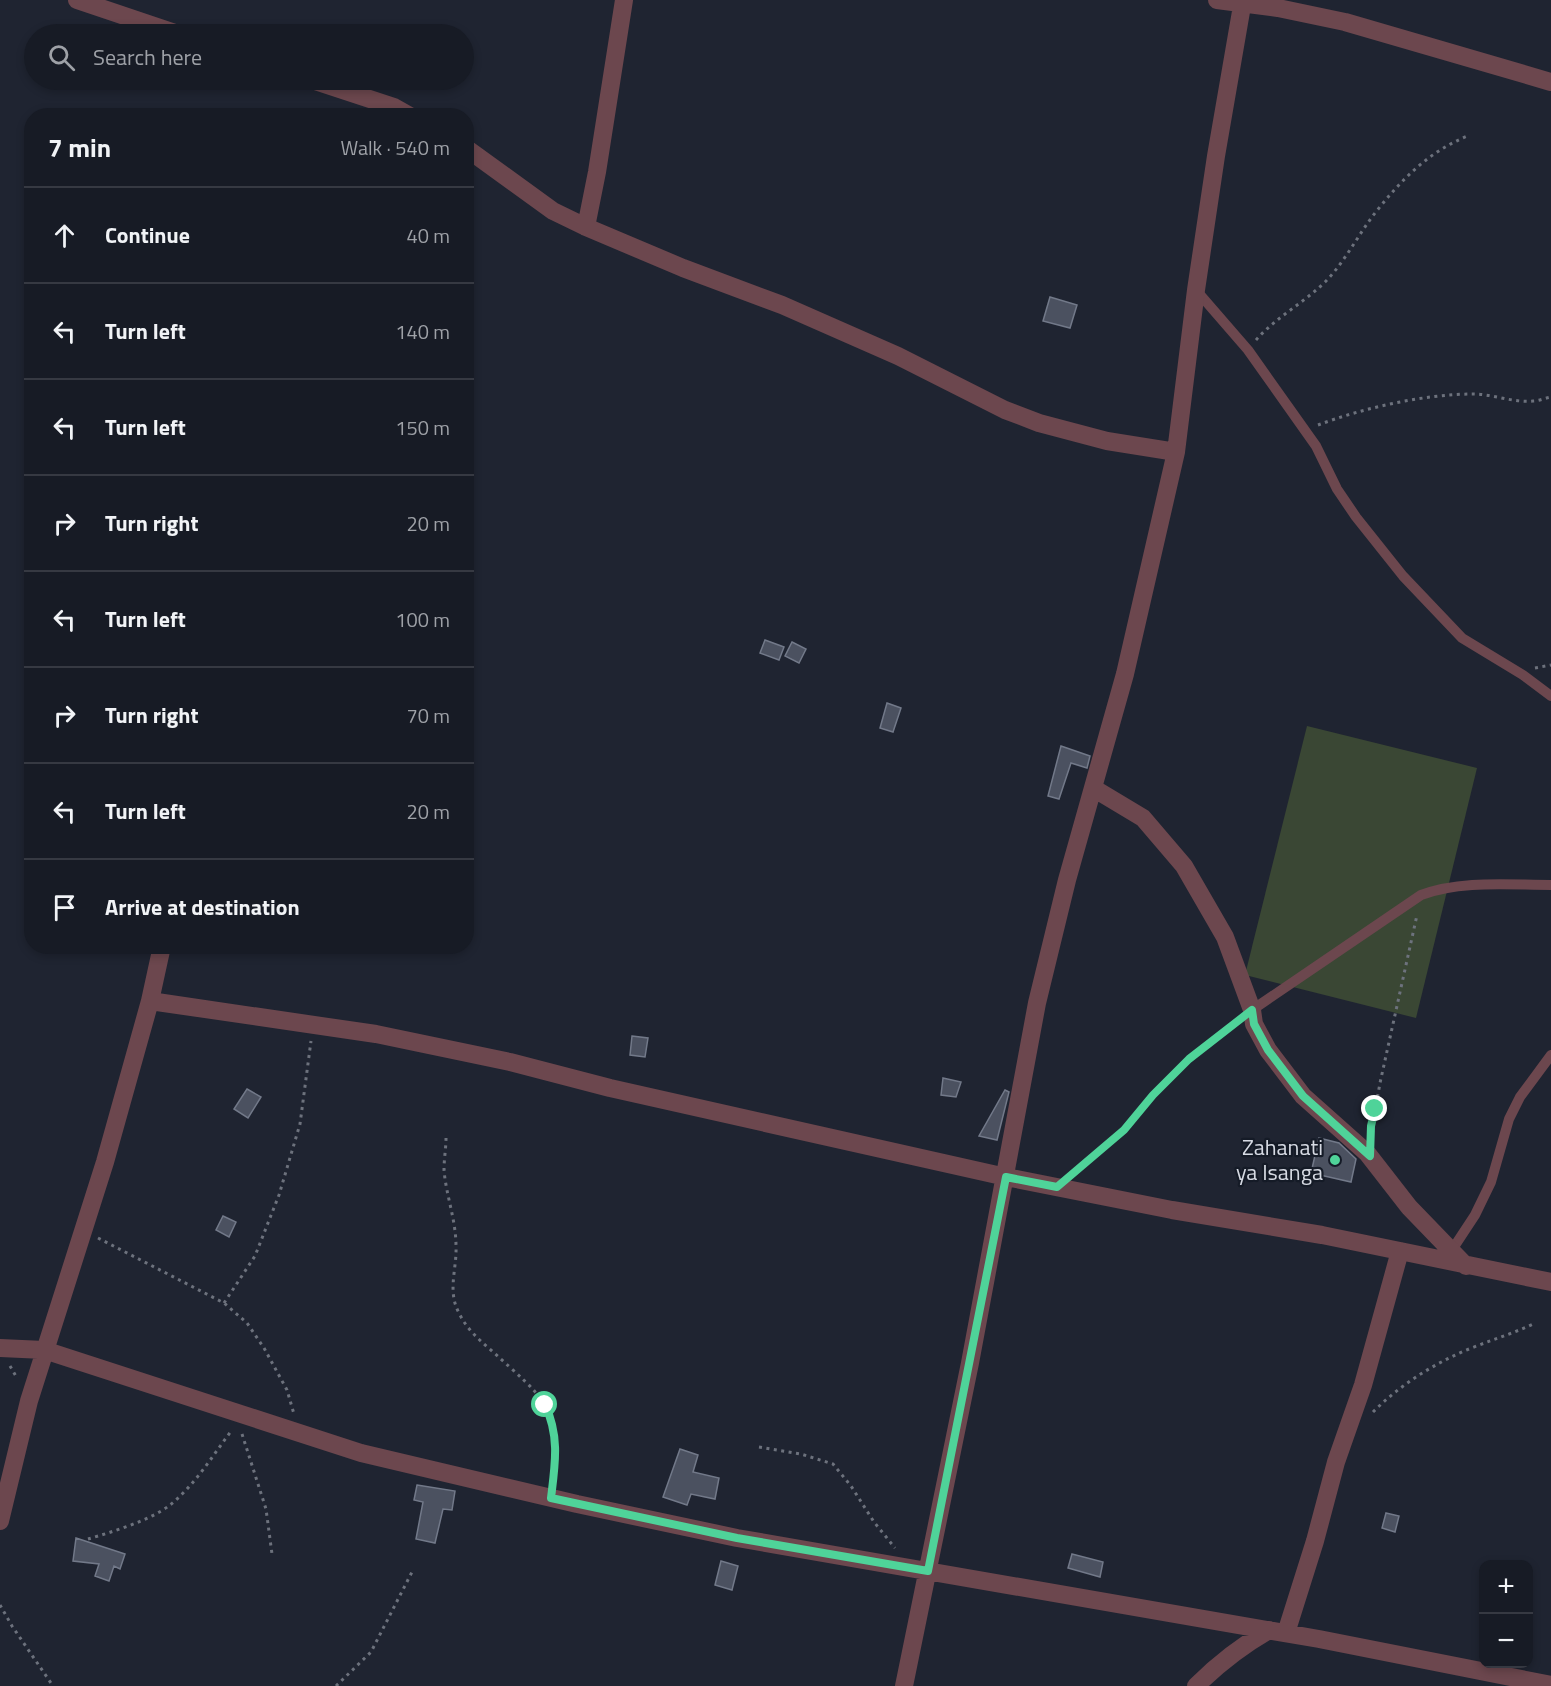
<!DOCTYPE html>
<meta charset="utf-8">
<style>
:root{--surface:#171b25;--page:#20242d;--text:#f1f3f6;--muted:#9ea1a7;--line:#363942}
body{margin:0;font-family:"Titillium Web",sans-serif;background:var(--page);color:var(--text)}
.controls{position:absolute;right:18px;bottom:18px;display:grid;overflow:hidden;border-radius:12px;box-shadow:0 3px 9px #0003}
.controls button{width:54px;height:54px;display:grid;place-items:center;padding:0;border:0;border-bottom:2px solid var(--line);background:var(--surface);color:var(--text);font:30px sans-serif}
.stop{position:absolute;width:18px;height:18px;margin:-14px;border:4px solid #4fd399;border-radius:50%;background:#fff}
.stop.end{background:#4fd399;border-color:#fff;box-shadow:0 2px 6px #0008}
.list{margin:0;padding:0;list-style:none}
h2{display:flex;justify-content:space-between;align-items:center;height:78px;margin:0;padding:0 24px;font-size:26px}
h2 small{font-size:20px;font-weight:400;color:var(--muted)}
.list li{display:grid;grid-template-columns:39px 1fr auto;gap:18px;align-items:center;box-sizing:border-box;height:96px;padding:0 24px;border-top:2px solid var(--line)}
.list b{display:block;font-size:22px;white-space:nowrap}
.list em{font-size:20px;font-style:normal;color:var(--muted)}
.icon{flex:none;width:33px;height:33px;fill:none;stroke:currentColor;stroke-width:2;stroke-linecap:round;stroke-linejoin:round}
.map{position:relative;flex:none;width:1551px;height:1686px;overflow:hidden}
.search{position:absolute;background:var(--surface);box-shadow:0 3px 9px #0003;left:24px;top:24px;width:450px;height:66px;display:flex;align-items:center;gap:15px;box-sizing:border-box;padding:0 21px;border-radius:33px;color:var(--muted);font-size:22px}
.panel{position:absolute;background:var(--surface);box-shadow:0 3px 9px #0003;left:24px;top:108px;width:450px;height:846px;border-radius:24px}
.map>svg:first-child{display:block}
.green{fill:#3a4734}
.building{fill:#4b5160;stroke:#727989;stroke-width:1.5}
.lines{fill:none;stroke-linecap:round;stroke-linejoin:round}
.path{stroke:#6d727d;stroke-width:3;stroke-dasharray:3 4.5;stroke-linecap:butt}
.service{stroke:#6c474e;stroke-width:10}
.minor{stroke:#6c474e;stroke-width:18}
.route{stroke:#4fd399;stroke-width:8}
.poi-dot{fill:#4fd399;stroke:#151b27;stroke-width:2}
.labels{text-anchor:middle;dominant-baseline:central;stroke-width:4.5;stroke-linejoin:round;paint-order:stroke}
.poi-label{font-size:22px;fill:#d6dae3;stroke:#151b27;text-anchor:end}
</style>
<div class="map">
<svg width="1551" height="1686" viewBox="0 0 1551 1686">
<rect width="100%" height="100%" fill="#1f2431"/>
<!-- green -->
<path class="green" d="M 1307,726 L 1477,768 L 1416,1018 L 1245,975 Z"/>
<!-- building -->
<path class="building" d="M 1050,297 L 1077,305 L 1070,328 L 1043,321 Z
M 765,640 L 784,647 L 779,660 L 760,653 Z
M 792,642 L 806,649 L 799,663 L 785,656 Z
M 887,703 L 901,708 L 893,732 L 880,728 Z
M 1061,746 L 1090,756 L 1087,768 L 1071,763 L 1059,799 L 1048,796 Z
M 632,1036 L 648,1038 L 645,1057 L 630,1055 Z
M 943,1078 L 961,1082 L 956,1097 L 941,1095 Z
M 247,1089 L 261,1097 L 248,1118 L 234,1109 Z
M 1005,1090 L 1009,1092 L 997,1140 L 979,1136 Z
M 1319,1138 L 1339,1143 L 1356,1159 L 1351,1182 L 1311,1173 Z
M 223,1216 L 236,1222 L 229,1237 L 216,1230 Z
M 680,1449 L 698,1455 L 693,1472 L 719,1478 L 715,1499 L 691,1494 L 687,1505 L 663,1497 Z
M 417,1485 L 455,1491 L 452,1510 L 443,1509 L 435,1543 L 416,1539 L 423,1502 L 414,1500 Z
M 1386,1513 L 1399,1516 L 1395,1532 L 1382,1528 Z
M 76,1538 L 125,1554 L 120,1569 L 114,1566 L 109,1581 L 95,1576 L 99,1564 L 73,1561 Z
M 1072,1554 L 1103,1562 L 1100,1577 L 1068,1568 Z
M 721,1561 L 738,1566 L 732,1590 L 715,1585 Z"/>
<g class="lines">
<!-- path -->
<path class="path" d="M 1256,340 C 1276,317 1304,303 1326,281 C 1346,260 1358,235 1375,213 C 1402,179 1429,151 1470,135
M 1318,425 C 1363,408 1425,394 1473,394 C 1493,394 1513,403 1533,401 C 1539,401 1545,398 1551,397
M 1535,668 L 1551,665
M 1371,1134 L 1380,1083 L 1417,915
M 446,1138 C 446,1148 444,1159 444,1170 C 446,1195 456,1220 456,1246 C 457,1269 447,1291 459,1313 C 466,1328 479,1340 492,1351 C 543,1398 562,1406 553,1481
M 1074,1172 L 1124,1130 L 1153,1095 L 1189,1059 L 1236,1023
M 98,1238 L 224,1303 L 247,1323 L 264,1348 L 287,1390 L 294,1414
M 224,1303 L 255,1256 L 279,1195 L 300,1124 L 311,1041
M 10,1366 L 17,1378
M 1373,1412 C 1400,1385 1433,1364 1469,1349 C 1491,1340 1512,1334 1533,1324
M 242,1434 L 266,1509 L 272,1554
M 759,1447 L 801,1454 L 833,1464 L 851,1486 L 874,1522 L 895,1548
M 88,1539 C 112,1532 151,1520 170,1505 C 195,1485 213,1455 232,1430
M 0,1605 L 12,1626 L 53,1686
M 336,1686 L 371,1652 L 413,1570"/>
<!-- service -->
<path class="service" d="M 1196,290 L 1248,350 L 1316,446 L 1337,489 L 1356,517 L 1403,576 L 1462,638 L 1523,675 L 1551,696
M 1252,1010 L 1421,895 C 1461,880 1509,885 1551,885
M 1452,1250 L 1475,1215 L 1491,1182 L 1509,1119 L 1520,1097 L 1551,1055"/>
<!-- minor -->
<path class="minor" d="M 77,0 L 178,34
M 1217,0 L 1278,8 L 1345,22 L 1551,82
M 312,80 L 394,107 L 410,116
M 466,148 L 553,211 L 586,227 L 683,268 L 782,305 L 898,356 L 1005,410 L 1039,423 L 1107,441 L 1176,452
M 586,227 L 597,172 L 624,0
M 1093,788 L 1143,818 L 1184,866 L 1225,937 L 1252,1010 L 1254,1024 L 1268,1050 L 1303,1096 L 1367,1153 L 1409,1207 L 1466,1266
M 150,1001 L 376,1034 L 510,1062 L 610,1088 L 1006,1177 L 1172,1210 L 1322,1235 L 1551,1282
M 0,1348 L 44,1350 L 361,1453 L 577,1504 L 737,1538 L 1319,1639 L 1551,1685
M 0,1521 L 29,1401 L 105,1162 L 150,1001 L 162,946
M 1286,1633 L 1315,1541 L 1336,1462 L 1363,1385 L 1400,1251
M 904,1686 L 970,1363 L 1037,1003 L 1067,880 L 1125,674 L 1176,452 L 1196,290 L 1216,156 L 1243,0
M 1196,1686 C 1219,1663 1241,1646 1269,1630"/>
</g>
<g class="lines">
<!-- route -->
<path class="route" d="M 545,1405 C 560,1436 555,1465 551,1498 L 737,1538 L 928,1571 L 1006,1177 L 1057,1187 L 1124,1130 L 1153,1095 L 1189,1059 L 1252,1010 L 1254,1024 L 1268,1050 L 1303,1096 L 1370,1156 L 1371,1126 L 1375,1109"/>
</g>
<!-- markers -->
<circle class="poi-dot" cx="1335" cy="1160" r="6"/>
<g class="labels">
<!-- poi labels -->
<g class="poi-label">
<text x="1323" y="1147">Zahanati<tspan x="1323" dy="25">ya Isanga</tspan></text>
</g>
</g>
</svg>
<div class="controls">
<button>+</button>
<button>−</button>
</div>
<div class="stop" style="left:545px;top:1405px"></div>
<div class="stop end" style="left:1375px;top:1109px"></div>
<div class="search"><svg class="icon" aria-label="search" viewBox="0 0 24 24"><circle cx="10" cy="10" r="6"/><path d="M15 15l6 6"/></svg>Search here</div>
<section class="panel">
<h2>7 min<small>Walk · 540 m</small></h2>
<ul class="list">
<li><svg class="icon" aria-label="ahead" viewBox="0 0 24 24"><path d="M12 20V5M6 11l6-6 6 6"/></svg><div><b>Continue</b></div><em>40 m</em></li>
<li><svg class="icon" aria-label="left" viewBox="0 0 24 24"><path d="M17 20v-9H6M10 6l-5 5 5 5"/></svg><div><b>Turn left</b></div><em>140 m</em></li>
<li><svg class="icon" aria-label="left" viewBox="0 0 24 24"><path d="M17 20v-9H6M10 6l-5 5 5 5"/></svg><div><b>Turn left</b></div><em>150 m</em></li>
<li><svg class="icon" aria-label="right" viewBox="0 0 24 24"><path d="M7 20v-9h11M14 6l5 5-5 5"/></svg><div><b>Turn right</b></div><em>20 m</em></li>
<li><svg class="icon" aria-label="left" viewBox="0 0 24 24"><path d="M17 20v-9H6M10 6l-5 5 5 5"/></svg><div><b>Turn left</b></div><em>100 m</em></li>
<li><svg class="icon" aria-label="right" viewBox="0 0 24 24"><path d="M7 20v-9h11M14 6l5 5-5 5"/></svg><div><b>Turn right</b></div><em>70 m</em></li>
<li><svg class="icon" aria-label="left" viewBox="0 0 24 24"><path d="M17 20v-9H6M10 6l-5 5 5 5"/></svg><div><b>Turn left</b></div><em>20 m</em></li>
<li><svg class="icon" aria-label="arrive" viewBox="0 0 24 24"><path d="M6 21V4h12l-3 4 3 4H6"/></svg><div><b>Arrive at destination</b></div></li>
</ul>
</section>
</div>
